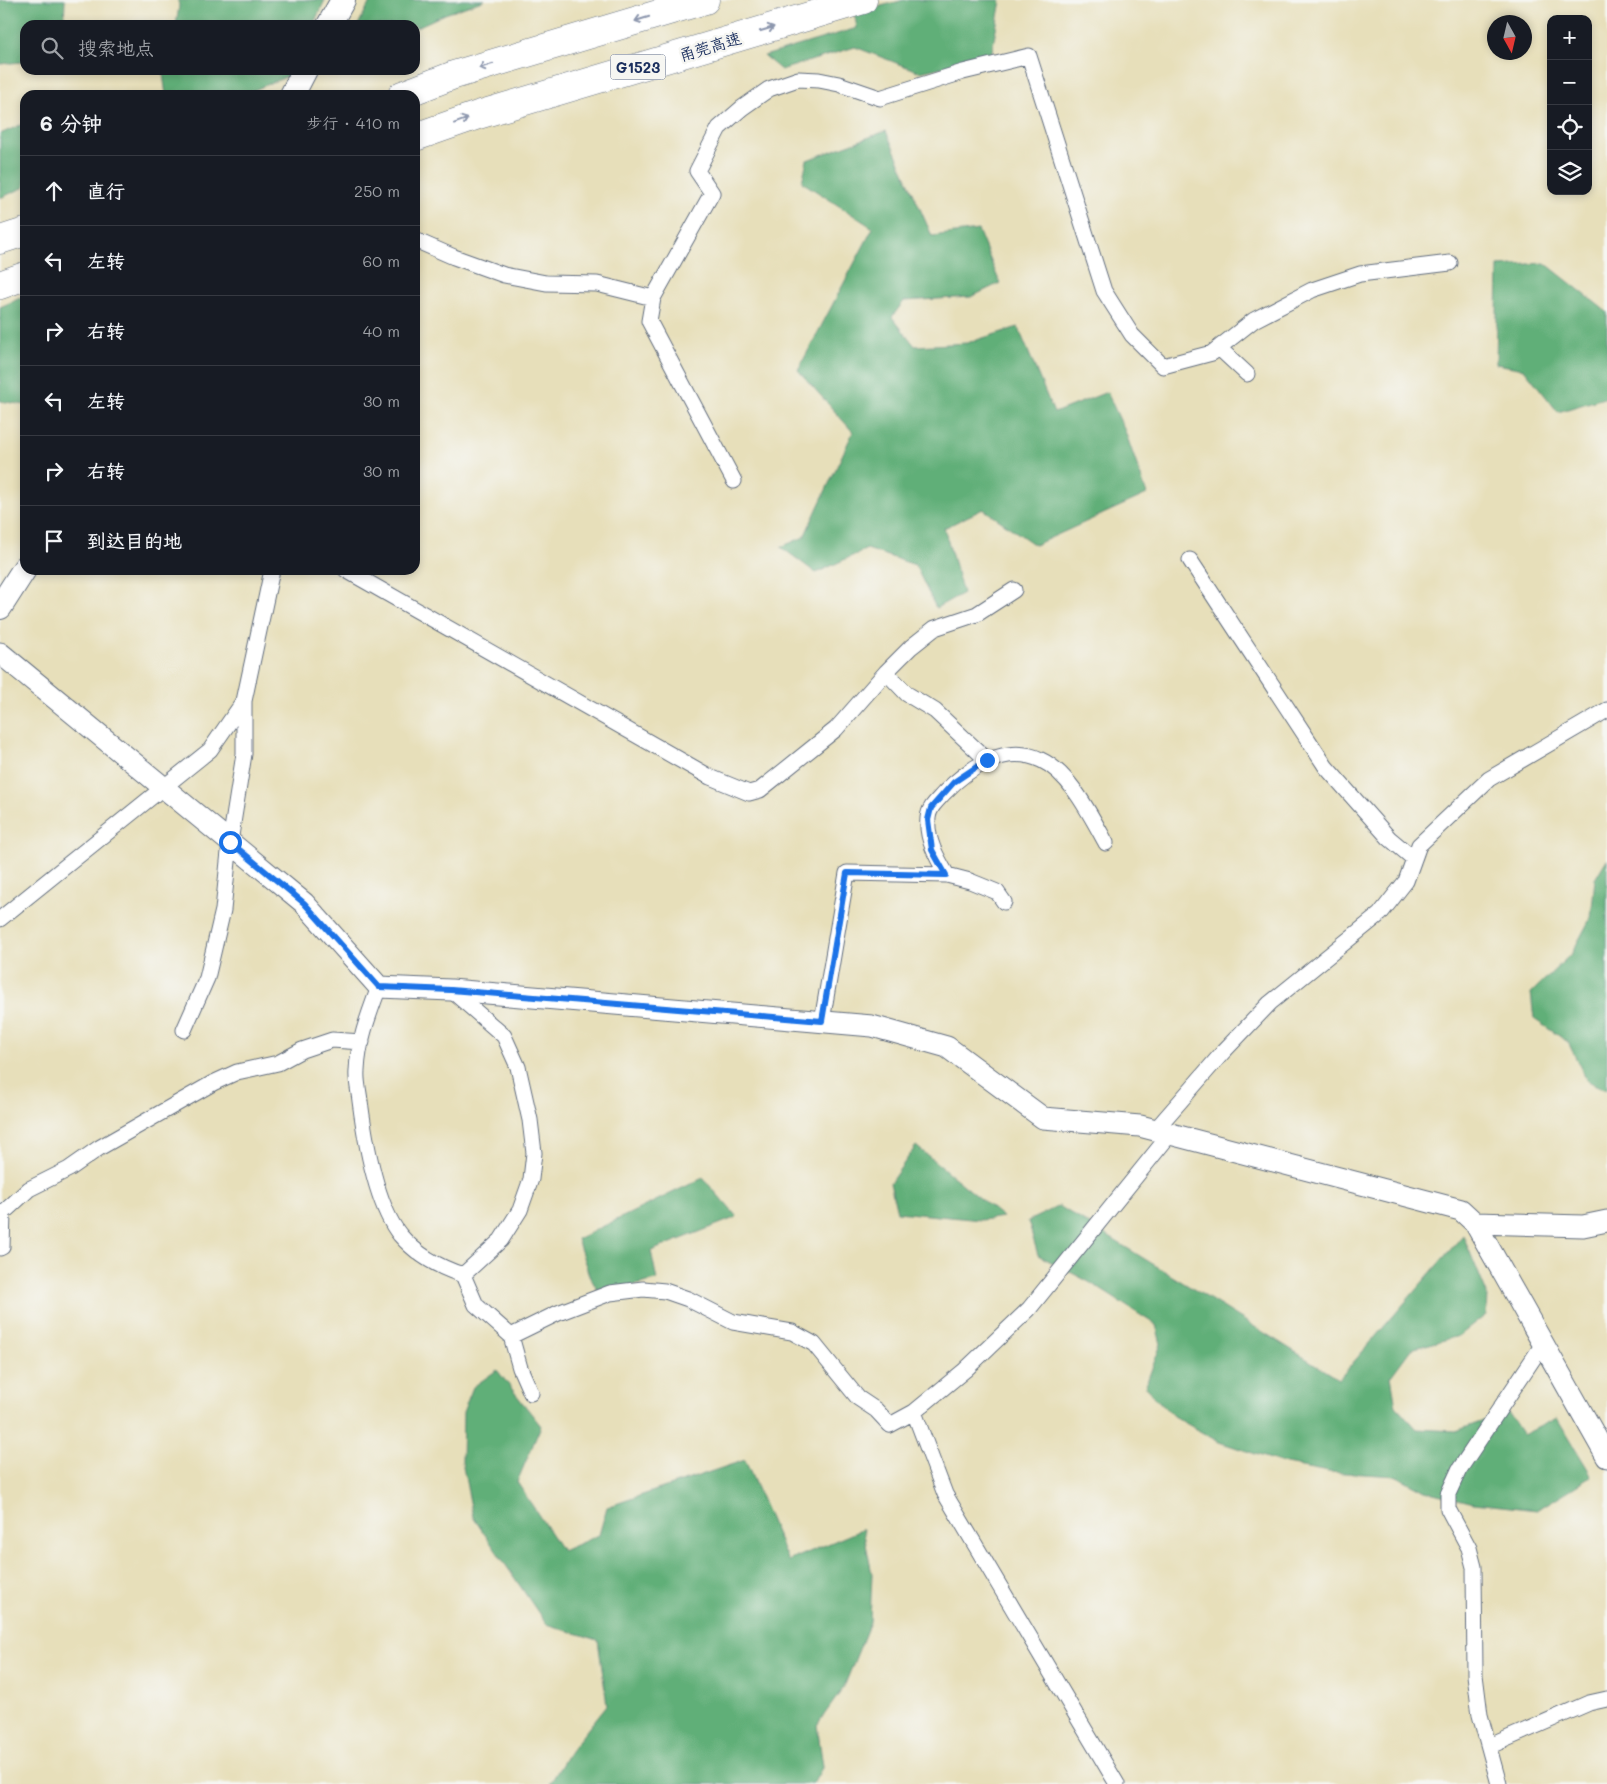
<!DOCTYPE html>
<html lang="zh">
<meta charset="utf-8">
<style>
:root{--surface:#171b24;--page:#242831;--text:#f1f3f6;--muted:#9ea1a6;--line:#363941}
body{margin:0;font-family:Mali,"LXGW WenKai TC",sans-serif;background:var(--page);color:var(--text)}
.controls{position:absolute;right:15px;top:15px;display:grid;overflow:hidden;border-radius:10px;box-shadow:0 2px 8px #0003}
.controls button{width:45px;height:45px;display:grid;place-items:center;padding:0;border:0;border-bottom:1px solid var(--line);background:var(--surface);color:var(--text);font:25px sans-serif}
.compass{position:absolute;left:1487px;top:15px;width:45px;height:45px;border-radius:50%;background:var(--surface);box-shadow:0 2px 8px #0003;rotate:172deg}
.stop{position:absolute;width:15px;height:15px;margin:-11px;border:4px solid #1a73e8;border-radius:50%;background:#fff}
.stop.end{background:#1a73e8;border-color:#fff;box-shadow:0 1px 5px #0008}
.list{margin:0;padding:0;list-style:none}
h2{display:flex;justify-content:space-between;align-items:center;height:65px;margin:0;padding:0 20px;font-size:21px}
h2 small{font-size:16px;font-weight:400;color:var(--muted)}
.list li{display:grid;grid-template-columns:32px 1fr auto;gap:15px;align-items:center;box-sizing:border-box;height:70px;padding:0 20px;border-top:1px solid var(--line)}
.list b{display:block;font-size:19px;white-space:nowrap}
.list em{font-size:16px;font-style:normal;color:var(--muted)}
.icon{flex:none;width:28px;height:28px;fill:none;stroke:currentColor;stroke-width:2;stroke-linecap:round;stroke-linejoin:round}
.map{position:relative;flex:none;width:1607px;height:1784px;overflow:hidden}
.search{position:absolute;background:var(--surface);box-shadow:0 2px 8px #0003;left:20px;top:20px;width:400px;height:55px;display:flex;align-items:center;gap:12px;box-sizing:border-box;padding:0 18px;border-radius:15px;color:var(--muted);font-size:19px}
.panel{position:absolute;background:var(--surface);box-shadow:0 2px 8px #0003;left:20px;top:90px;width:400px;height:485px;border-radius:15px}
.map>svg:first-child{display:block}
.forest{fill:#61af78;stroke:#3e6f6b}
.lines{fill:none;stroke-linecap:round;stroke-linejoin:round}
.street-casing{stroke:#626d7e;stroke-width:17}
.secondary-casing{stroke:#626d7e;stroke-width:23}
.primary-casing{stroke:#626d7e;stroke-width:26}
.highway-casing{stroke:#626d7e;stroke-width:29}
.street{stroke:#fff;stroke-width:15}
.secondary{stroke:#fff;stroke-width:21}
.primary{stroke:#fff;stroke-width:24}
.highway{stroke:#fff;stroke-width:28}
.oneway{stroke:#8d97ae}
.route{stroke:#1a73e8;stroke-width:6}
.labels{text-anchor:middle;dominant-baseline:central;stroke-width:5;stroke-linejoin:round;paint-order:stroke}
.shield{fill:#f6f6f2;stroke:#5d6b8a;stroke-width:1}
.shield-label{font-size:15px;font-weight:bold;fill:#1b2f5e}
.street-label{font-size:16px;fill:#1b2f5e;stroke:#f6f6f2}
</style>
<div class="map">
<svg width="1607" height="1784" viewBox="0 0 1607 1784">
<rect width="100%" height="100%" fill="#f6f6f2"/>
<filter id="ink" filterUnits="userSpaceOnUse"><feTurbulence type="fractalNoise" baseFrequency=".02" numOctaves="2"/><feDisplacementMap in="SourceGraphic" scale="10" xChannelSelector="R" yChannelSelector="G"/><feConvolveMatrix kernelMatrix="1 2 1 2 8 2 1 2 1" color-interpolation-filters="sRGB"/></filter>
<filter id="wash" filterUnits="userSpaceOnUse"><feTurbulence type="fractalNoise" baseFrequency=".0096" numOctaves="4" result="noise"/><feDisplacementMap in="SourceGraphic" scale="20" xChannelSelector="R" yChannelSelector="G"/><feGaussianBlur stdDeviation="1.12" result="paint"/><feColorMatrix in="noise" values="0 0 0 0 0 0 0 0 0 0 0 0 0 0 0 0 0 1.4 0 .05"/><feComposite in="paint" operator="in"/></filter>
<g filter="url(#wash)">
<rect width="100%" height="100%" fill="#e7dfba"/>
<!-- forest -->
<path class="forest" d="M 0,0 L 65,0 L 64,25 L 25,25 L 25,60 L 22,62 L 0,64 Z
M 178,0 L 325,0 L 313,25 L 176,25 L 179,6 Z
M 371,0 L 485,0 L 445,14 L 415,28 L 415,25 L 358,25 Z
M 904,0 L 1001,0 L 991,57 L 920,72 L 855,47 L 781,70 L 764,56 L 857,28 L 854,13 Z
M 165,70 L 291,70 L 288,76 L 242,95 L 166,95 L 163,74 Z
M 25,123 L 25,187 L 0,198 L 0,134 Z
M 886,131 L 932,236 L 978,230 L 1000,283 L 971,297 L 904,301 L 892,317 L 915,346 L 967,343 L 1018,327 L 1054,413 L 1107,392 L 1125,431 L 1147,494 L 1035,545 L 983,509 L 944,528 L 963,593 L 936,608 L 915,565 L 867,549 L 816,573 L 781,547 L 804,537 L 853,432 L 798,370 L 873,228 L 802,182 L 807,160 Z
M 1545,263 L 1607,312 L 1607,397 L 1558,412 L 1524,369 L 1496,364 L 1498,266 Z
M 25,296 L 25,405 L 0,401 L 0,307 Z
M 1607,859 L 1607,1090 L 1587,1081 L 1568,1042 L 1534,1019 L 1531,993 L 1572,953 L 1591,917 L 1595,879 Z
M 916,1146 L 1003,1217 L 981,1220 L 897,1212 L 890,1183 Z
M 703,1178 L 737,1217 L 651,1251 L 657,1280 L 599,1293 L 589,1275 L 577,1239 Z
M 1059,1206 L 1339,1379 L 1463,1235 L 1487,1294 L 1486,1315 L 1459,1336 L 1411,1349 L 1391,1376 L 1396,1406 L 1417,1429 L 1456,1431 L 1508,1412 L 1523,1435 L 1557,1418 L 1592,1476 L 1537,1510 L 1474,1503 L 1425,1491 L 1397,1476 L 1328,1472 L 1286,1464 L 1219,1442 L 1173,1416 L 1145,1387 L 1161,1344 L 1156,1325 L 1089,1282 L 1038,1255 L 1028,1221 Z
M 497,1370 L 541,1426 L 517,1482 L 562,1551 L 599,1535 L 607,1507 L 745,1460 L 788,1561 L 863,1529 L 872,1574 L 870,1622 L 844,1687 L 817,1725 L 823,1766 L 813,1784 L 550,1784 L 570,1751 L 607,1705 L 598,1640 L 546,1624 L 473,1517 L 462,1462 L 463,1412 L 473,1387 Z"/>
</g>
<g filter="url(#ink)">
<g class="lines">
<!-- street casing -->
<g class="street-casing">
<path id="street" d="M 415,240 L 454,257 L 504,275 L 546,283 L 597,284 L 653,298
M 1219,348 L 1247,374
M 734,481 L 649,321 L 653,298 L 712,193 L 697,171 L 719,128 L 742,108 L 769,89 L 798,79 L 819,80 L 839,84 L 880,98 L 963,72 L 1029,56 L 1104,291 L 1132,335 L 1163,366 L 1212,353 L 1254,320 L 1312,290 L 1360,274 L 1450,263
M 1190,560 L 1326,767 L 1389,838 L 1414,859
M 346,570 L 710,777 L 749,793 L 760,790 L 836,729 L 886,672 L 911,647 L 935,628 L 977,614 L 1014,590
M 886,672 L 907,694 L 935,711 L 987,760
M 947,875 C 937,858 926,839 928,818 C 929,807 937,801 944,793 C 968,768 1006,743 1041,760 C 1070,773 1091,816 1106,843
M 0,919 L 210,750 L 244,701 L 272,570
M 379,987 C 369,1014 358,1042 357,1071 C 356,1081 359,1091 360,1101 C 365,1139 376,1205 400,1235 C 417,1255 438,1267 463,1275
M 451,990 L 504,1036 L 518,1067 L 530,1120 L 534,1153 L 531,1179 L 520,1210 L 501,1240 L 463,1275 L 476,1305 L 511,1336 L 520,1368 L 531,1393
M 822,1021 L 847,873 L 947,875 L 970,881 L 997,892 L 1004,902
M 184,1030 L 207,978 L 223,910 L 230,842 L 244,754 L 244,701
M 1156,1129 L 1224,1051 L 1270,1003 L 1380,914 L 1406,881 L 1419,845 L 1489,779 L 1607,710
M 0,1248 L 2,1247 L 3,1213 L 29,1189 L 69,1169 L 99,1148 L 213,1083 L 237,1072 L 278,1063 L 302,1050 L 332,1040 L 362,1042
M 511,1336 L 558,1313 L 610,1293 L 643,1289 L 665,1291 L 688,1299 L 733,1322 L 792,1332 L 814,1344 L 858,1398 L 876,1410 L 890,1425 L 914,1412 L 965,1370 L 1029,1309 L 1171,1133
M 914,1412 L 945,1494 L 1117,1784
M 1490,1746 L 1589,1703 L 1607,1699
M 1499,1784 L 1480,1715 L 1475,1675 L 1474,1567 L 1469,1548 L 1448,1509 L 1448,1494 L 1459,1470 L 1543,1344"/>
</g>
<!-- secondary casing -->
<g class="secondary-casing">
<path id="secondary" d="M 0,653 L 304,903 L 379,987 L 451,990 L 872,1026 L 947,1047 L 1043,1118 L 1140,1126 L 1461,1210 L 1475,1223 L 1607,1457
M 1475,1223 L 1583,1226 L 1607,1221"/>
</g>
<!-- primary casing -->
<g class="primary-casing">
<path id="primary" d="M 329,25 L 343,0
M 292,95 L 305,70
M 0,607 L 25,568"/>
</g>
<!-- highway casing -->
<g class="highway-casing">
<path id="highway" d="M 402,95 L 454,75 L 705,0
M 415,137 L 478,115 L 863,0
M 0,240 L 25,232
M 0,285 L 25,276"/>
</g>
<!-- street -->
<use href="#street" class="street"/>
<!-- secondary -->
<use href="#secondary" class="secondary"/>
<!-- primary -->
<use href="#primary" class="primary"/>
<!-- highway -->
<use href="#highway" class="highway"/>
</g>
<!-- one-way arrows -->
<defs><path id="oneway-shaft" d="M-6 0H5M1.5-3L5.5 0L1.5 3" fill="none" stroke-width="1.6" stroke-linecap="round" stroke-linejoin="round" transform="scale(1.25)"/></defs>
<g class="oneway">
<use href="#oneway-shaft" transform="translate(642 19) rotate(163)"/>
<use href="#oneway-shaft" transform="translate(767 29) rotate(-17)"/>
<use href="#oneway-shaft" transform="translate(486 66) rotate(163)"/>
<use href="#oneway-shaft" transform="translate(461 121) rotate(-20)"/>
</g>
</g>
<g class="lines" filter="url(#ink)">
<!-- route -->
<path class="route" d="M 230,842 L 304,903 L 379,987 L 451,990 L 822,1021 L 847,873 L 946,875 L 932,850 L 928,820 L 931,808 L 954,782 L 987,760"/>
</g>
<g class="labels">
<!-- shield labels -->
<rect class="shield" x="610.5" y="54.5" width="55" height="25" rx="4"/>
<g class="shield-label">
<text x="638" y="67">G1523</text>
</g>
<!-- street labels -->
<g class="street-label">
<text transform="translate(710 46) rotate(-17)">甬莞高速</text>
</g>
</g>
</svg>
<div class="controls">
<button>+</button>
<button>−</button>
<button><svg class="icon" aria-label="locate" viewBox="0 0 24 24"><circle cx="12" cy="12" r="6"/><path d="M12 2v4M12 18v4M2 12h4M18 12h4"/></svg></button>
<button><svg class="icon" aria-label="layers" viewBox="0 0 24 24"><path d="M12 4l9 5-9 5-9-5zM3 14l9 5 9-5"/></svg></button>
</div>
<svg class="compass" viewBox="-18 -18 36 36"><path d="M0-13l5 13h-10z" fill="#e53935"/><path d="M0 13l5-13h-10z" fill="#9ea1a6"/></svg>
<div class="stop" style="left:230px;top:842px"></div>
<div class="stop end" style="left:987px;top:760px"></div>
<div class="search"><svg class="icon" aria-label="search" viewBox="0 0 24 24"><circle cx="10" cy="10" r="6"/><path d="M15 15l6 6"/></svg>搜索地点</div>
<section class="panel">
<h2>6 分钟<small>步行 · 410 m</small></h2>
<ul class="list">
<li><svg class="icon" aria-label="ahead" viewBox="0 0 24 24"><path d="M12 20V5M6 11l6-6 6 6"/></svg><div><b>直行</b></div><em>250 m</em></li>
<li><svg class="icon" aria-label="left" viewBox="0 0 24 24"><path d="M17 20v-9H6M10 6l-5 5 5 5"/></svg><div><b>左转</b></div><em>60 m</em></li>
<li><svg class="icon" aria-label="right" viewBox="0 0 24 24"><path d="M7 20v-9h11M14 6l5 5-5 5"/></svg><div><b>右转</b></div><em>40 m</em></li>
<li><svg class="icon" aria-label="left" viewBox="0 0 24 24"><path d="M17 20v-9H6M10 6l-5 5 5 5"/></svg><div><b>左转</b></div><em>30 m</em></li>
<li><svg class="icon" aria-label="right" viewBox="0 0 24 24"><path d="M7 20v-9h11M14 6l5 5-5 5"/></svg><div><b>右转</b></div><em>30 m</em></li>
<li><svg class="icon" aria-label="arrive" viewBox="0 0 24 24"><path d="M6 21V4h12l-3 4 3 4H6"/></svg><div><b>到达目的地</b></div></li>
</ul>
</section>
</div>
